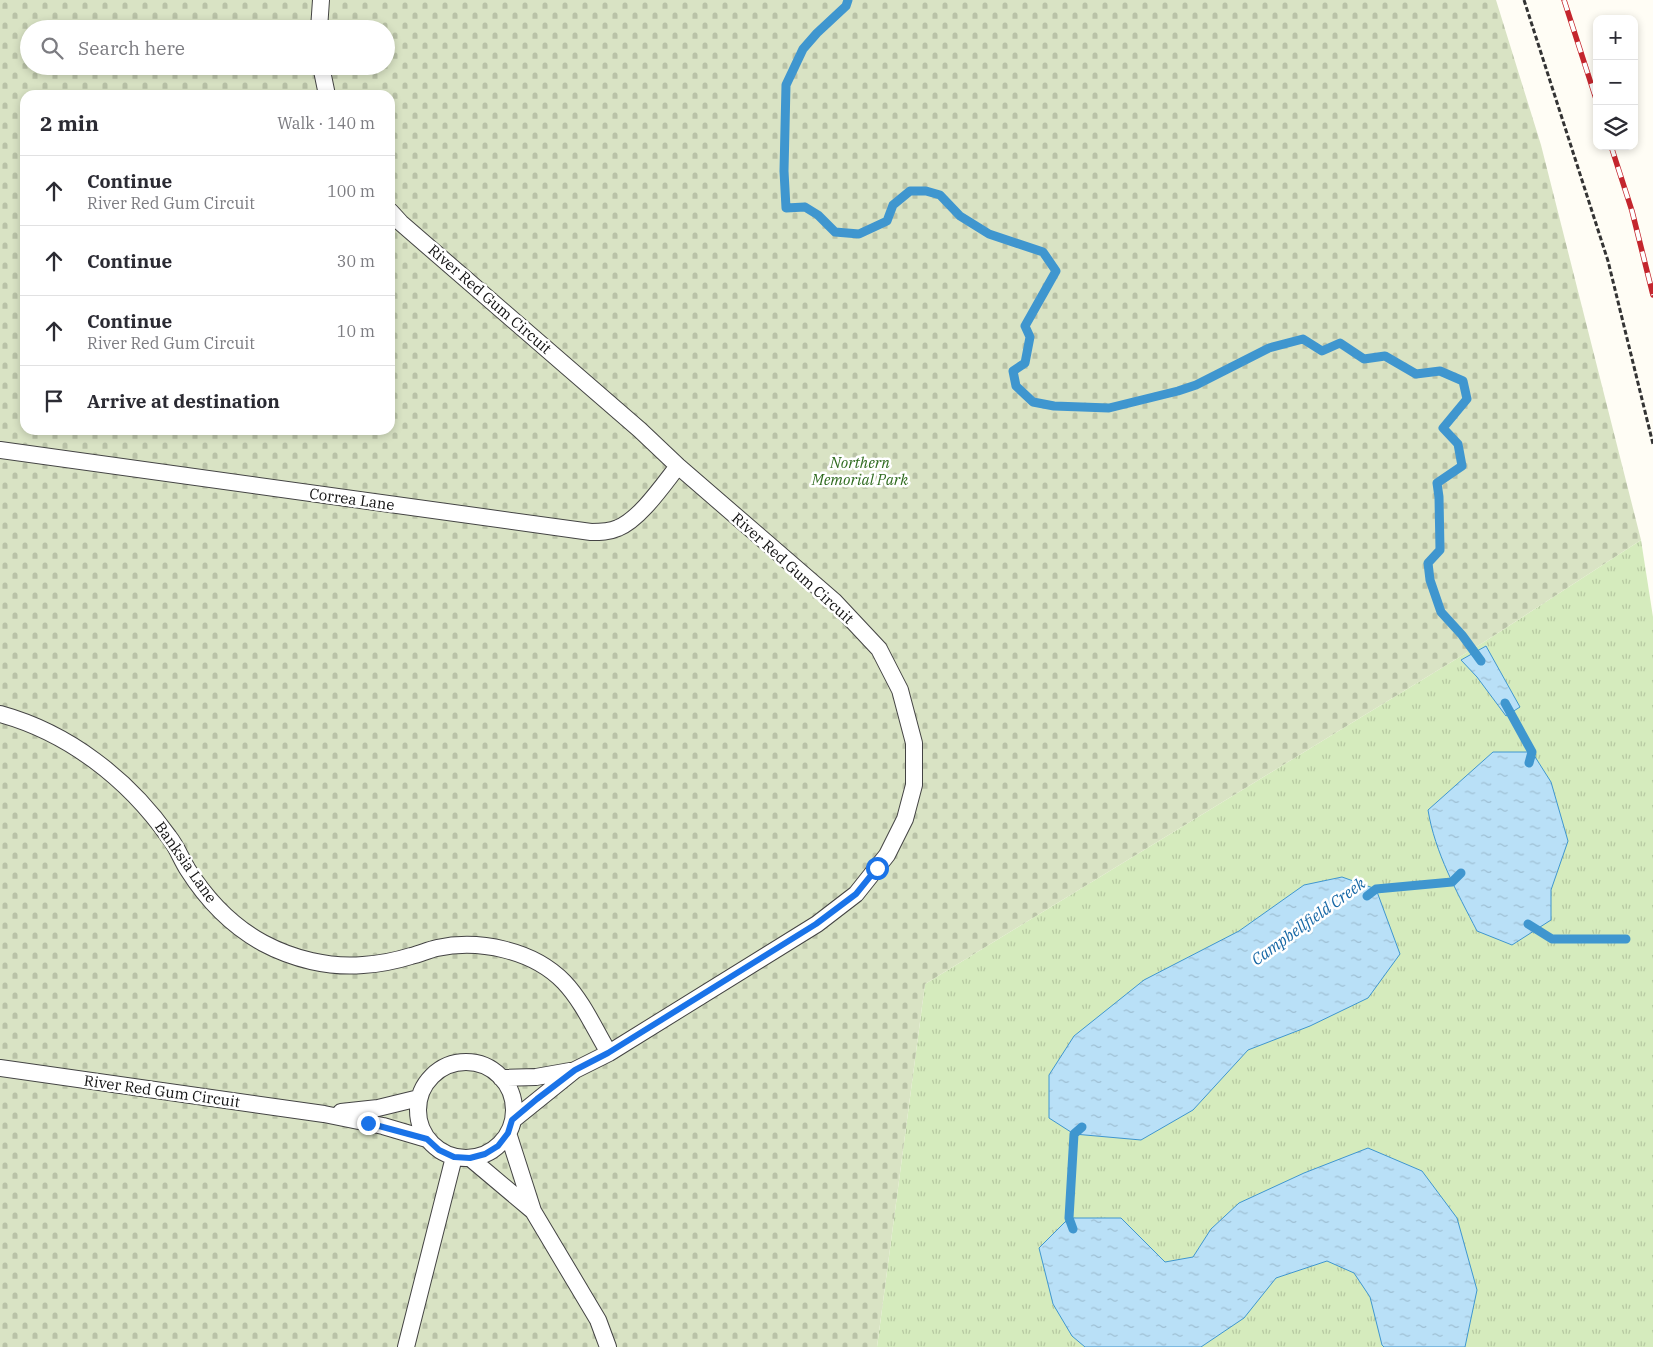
<!DOCTYPE html>
<meta charset="utf-8">
<style>
:root{--surface:#fff;--page:#f7f7f7;--text:#2b2b33;--muted:#7c7c81;--line:#e1e1e2}
body{margin:0;font-family:"IBM Plex Serif",serif;background:var(--page);color:var(--text)}
.controls{position:absolute;right:15px;top:15px;display:grid;overflow:hidden;border-radius:10px;box-shadow:0 2px 8px #0003}
.controls button{width:45px;height:45px;display:grid;place-items:center;padding:0;border:0;border-bottom:1px solid var(--line);background:var(--surface);color:var(--text);font:25px sans-serif}
.stop{position:absolute;width:15px;height:15px;margin:-11px;border:4px solid #1a73e8;border-radius:50%;background:#fff}
.stop.end{background:#1a73e8;border-color:#fff;box-shadow:0 1px 5px #0008}
.list{margin:0;padding:0;list-style:none}
h2{display:flex;justify-content:space-between;align-items:center;height:65px;margin:0;padding:0 20px;font-size:21px}
h2 small{font-size:16px;font-weight:400;color:var(--muted)}
.list li{display:grid;grid-template-columns:32px 1fr auto;gap:15px;align-items:center;box-sizing:border-box;height:70px;padding:0 20px;border-top:1px solid var(--line)}
.list b{display:block;font-size:19px;white-space:nowrap}
.list p{margin:0;font-size:16px;white-space:nowrap;color:var(--muted)}
.list em{font-size:16px;font-style:normal;color:var(--muted)}
.icon{flex:none;width:28px;height:28px;fill:none;stroke:currentColor;stroke-width:2;stroke-linecap:round;stroke-linejoin:round}
.map{position:relative;flex:none;width:1653px;height:1347px;overflow:hidden}
.search{position:absolute;background:var(--surface);box-shadow:0 2px 8px #0003;left:20px;top:20px;width:375px;height:55px;display:flex;align-items:center;gap:12px;box-sizing:border-box;padding:0 18px;border-radius:28px;color:var(--muted);font-size:19px}
.panel{position:absolute;background:var(--surface);box-shadow:0 2px 8px #0003;left:20px;top:90px;width:375px;height:345px;border-radius:15px}
.map>svg:first-child{display:block}
.grass{fill:url(#grass-tufts)}
.cemetery{fill:url(#cemetery-stones);fill-rule:evenodd}
.water{fill:url(#water-ripples);stroke:#3f96cf}
.lines{fill:none;stroke-linecap:round;stroke-linejoin:round}
.stream{stroke:#3f96cf;stroke-width:9}
.service-casing{stroke:#444;stroke-width:18}
.path{stroke:#333;stroke-width:3;stroke-dasharray:5 2.5;stroke-linecap:butt}
.service{stroke:#fff;stroke-width:16}
.rail-casing{stroke:#c4262e;stroke-width:5.5}
.rail{stroke:#fff;stroke-width:4;stroke-dasharray:11;stroke-linecap:butt}
.route{stroke:#1a73e8;stroke-width:6}
.labels{text-anchor:middle;dominant-baseline:central;stroke-width:5;stroke-linejoin:round;paint-order:stroke}
.street-label{font-size:15px;fill:#111;stroke:#fff}
.park-label{font-size:15px;font-style:italic;fill:#2f6b1f;stroke:#fff}
.water-label{font-size:16px;font-style:italic;fill:#1768a6;stroke:#fff}
</style>
<div class="map">
<svg width="1653" height="1347" viewBox="0 0 1653 1347">
<defs>
<pattern id="grass-tufts" width="24" height="20" patternUnits="userSpaceOnUse" patternTransform="scale(1.25)"><rect width="24" height="20" fill="#d5ebbd"/><path d="M3 7l-1-3M5 7V3M7 7l1-3M15 17l-1-3M17 17v-4M19 17l1-3" fill="none" stroke="#b6c8a1"/></pattern>
<pattern id="cemetery-stones" width="16" height="16" patternUnits="userSpaceOnUse" patternTransform="scale(1.25)"><rect width="16" height="16" fill="#d9e3c4"/><path d="M2 7V4a2 2 0 0 1 4 0v3zM10 15v-3a2 2 0 0 1 4 0v3z" fill="#b9c2a7"/></pattern>
<pattern id="water-ripples" width="26" height="14" patternUnits="userSpaceOnUse" patternTransform="scale(1.25)"><rect width="26" height="14" fill="#b9e0f7"/><path d="M2 4q2-2 4 0t4 0M15 11q2-2 4 0t4 0" fill="none" stroke="#9ebfd3"/></pattern>
</defs>
<rect width="100%" height="100%" fill="#fffdf5"/>
<!-- grass -->
<path class="grass" d="M 1641,540 L 1653,617 L 1653,1347 L 877,1347 L 925,984 L 1484,642 Z"/>
<!-- cemetery -->
<path class="cemetery" d="M 0,0 L 1496,0 L 1541,145 L 1641,540 L 1484,642 L 925,984 L 877,1347 L 0,1347 ZM 29,29 L 386,29 L 386,66 L 29,66 ZM 25,95 L 390,95 L 390,430 L 25,430 Z"/>
<!-- water -->
<path class="water" d="M 1486,646 L 1520,707 L 1506,716 L 1477,677 L 1461,660 Z
M 1493,752 L 1532,752 L 1551,782 L 1568,841 L 1551,890 L 1551,920 L 1512,945 L 1477,931 C 1457,892 1435,853 1428,810 Z
M 1342,877 L 1376,889 L 1400,954 L 1368,998 L 1310,1026 L 1248,1050 L 1193,1110 L 1141,1140 L 1074,1134 L 1049,1118 L 1049,1075 L 1074,1036 L 1144,980 L 1239,931 L 1304,885 Z
M 1368,1148 L 1422,1171 L 1457,1218 L 1477,1290 L 1465,1347 L 1384,1347 L 1382,1345 L 1370,1297 L 1354,1273 L 1327,1261 L 1276,1278 L 1244,1318 L 1201,1347 L 1085,1347 L 1072,1336 L 1053,1304 L 1039,1248 L 1069,1218 L 1121,1218 L 1165,1262 L 1193,1257 L 1211,1229 L 1239,1203 L 1304,1173 Z"/>
<g class="lines">
<!-- stream -->
<path class="stream" d="M 848,0 L 846,6 L 817,33 L 803,49 L 786,85 L 784,171 L 786,208 L 805,207 L 818,215 L 835,232 L 859,234 L 887,221 L 893,205 L 910,191 L 926,191 L 940,195 L 960,216 L 989,234 L 1043,252 L 1056,271 L 1025,326 L 1030,337 L 1025,363 L 1013,371 L 1016,386 L 1033,402 L 1054,406 L 1109,408 L 1178,391 L 1196,385 L 1269,348 L 1303,339 L 1322,351 L 1340,343 L 1364,359 L 1385,356 L 1416,374 L 1440,371 L 1463,381 L 1467,399 L 1443,428 L 1458,444 L 1462,466 L 1437,483 L 1439,497 L 1440,550 L 1428,563 L 1430,580 L 1441,612 L 1462,635 L 1481,661
M 1505,703 L 1532,752 L 1529,763
M 1367,896 L 1376,889 L 1452,882 L 1461,873
M 1528,924 L 1552,939 L 1626,939
M 1073,1229 L 1069,1218 L 1074,1134 L 1082,1127"/>
<!-- service casing -->
<g class="service-casing">
<path id="service" d="M 319,29 L 321,0
M 321,66 L 327,95
M 390,211 L 401,223 L 640,430 L 678,466 L 834,601 L 879,649 L 900,690 L 914,743 L 914,785 L 905,819 L 887,855 L 856,894 L 817,924 L 609,1053 L 575,1070 L 513,1120
M 0,450 L 591,532 C 600,532 609,532 618,528 C 640,519 663,485 678,466
M 0,714 C 69,733 128,779 169,837 C 177,847 181,859 188,870 C 207,900 232,926 263,943 C 293,959 329,968 363,965 C 379,964 395,961 411,956 C 420,954 428,950 437,948 C 479,939 533,950 564,982 C 583,1002 595,1030 609,1053
M418 1110a48 48 0 1 1 96 0a48 48 0 1 1-96 0Z
M 0,1068 L 324,1114 L 383,1126 L 427,1139
M 501,1078 L 536,1077 L 570,1071
M 341,1112 L 378,1108 L 419,1098
M 508,1133 L 533,1211 L 598,1320 L 608,1347
M 470,1158 L 533,1211
M 406,1347 L 454,1157"/>
</g>
<!-- path -->
<path class="path" d="M 1524,0 L 1608,261 L 1653,444"/>
<!-- service -->
<use href="#service" class="service"/>
<!-- rail casing -->
<g class="rail-casing">
<path id="rail" d="M 1564,0 L 1597,102
M 1611,146 L 1632,211 L 1653,295"/>
</g>
<!-- rail -->
<use href="#rail" class="rail"/>
</g>
<g class="lines">
<!-- route -->
<path class="route" d="M 368,1123 L 427,1139 L 439,1150 L 454,1157 L 470,1158 L 485,1154 L 498,1146 L 508,1133 L 512,1120 L 537,1099 L 575,1070 L 608,1053 L 816,924 L 856,894 L 877,868"/>
</g>
<g class="labels">
<!-- street labels -->
<g class="street-label">
<text transform="translate(490 299) rotate(41)">River Red Gum Circuit</text>
<text transform="translate(352 499) rotate(8)">Correa Lane</text>
<text transform="translate(793 568) rotate(42)">River Red Gum Circuit</text>
<text transform="translate(186 862) rotate(55)">Banksia Lane</text>
<text transform="translate(162 1091) rotate(8)">River Red Gum Circuit</text>
</g>
<!-- park labels -->
<g class="park-label">
<text x="860" y="462">Northern<tspan x="860" dy="17">Memorial Park</tspan></text>
</g>
<!-- water labels -->
<g class="water-label">
<text transform="translate(1308 921) rotate(-36)">Campbellfield Creek</text>
</g>
</g>
</svg>
<div class="controls">
<button>+</button>
<button>−</button>
<button><svg class="icon" aria-label="layers" viewBox="0 0 24 24"><path d="M12 4l9 5-9 5-9-5zM3 14l9 5 9-5"/></svg></button>
</div>
<div class="stop" style="left:877px;top:868px"></div>
<div class="stop end" style="left:368px;top:1123px"></div>
<div class="search"><svg class="icon" aria-label="search" viewBox="0 0 24 24"><circle cx="10" cy="10" r="6"/><path d="M15 15l6 6"/></svg>Search here</div>
<section class="panel">
<h2>2 min<small>Walk · 140 m</small></h2>
<ul class="list">
<li><svg class="icon" aria-label="ahead" viewBox="0 0 24 24"><path d="M12 20V5M6 11l6-6 6 6"/></svg><div><b>Continue</b><p>River Red Gum Circuit</p></div><em>100 m</em></li>
<li><svg class="icon" aria-label="ahead" viewBox="0 0 24 24"><path d="M12 20V5M6 11l6-6 6 6"/></svg><div><b>Continue</b></div><em>30 m</em></li>
<li><svg class="icon" aria-label="ahead" viewBox="0 0 24 24"><path d="M12 20V5M6 11l6-6 6 6"/></svg><div><b>Continue</b><p>River Red Gum Circuit</p></div><em>10 m</em></li>
<li><svg class="icon" aria-label="arrive" viewBox="0 0 24 24"><path d="M6 21V4h12l-3 4 3 4H6"/></svg><div><b>Arrive at destination</b></div></li>
</ul>
</section>
</div>
